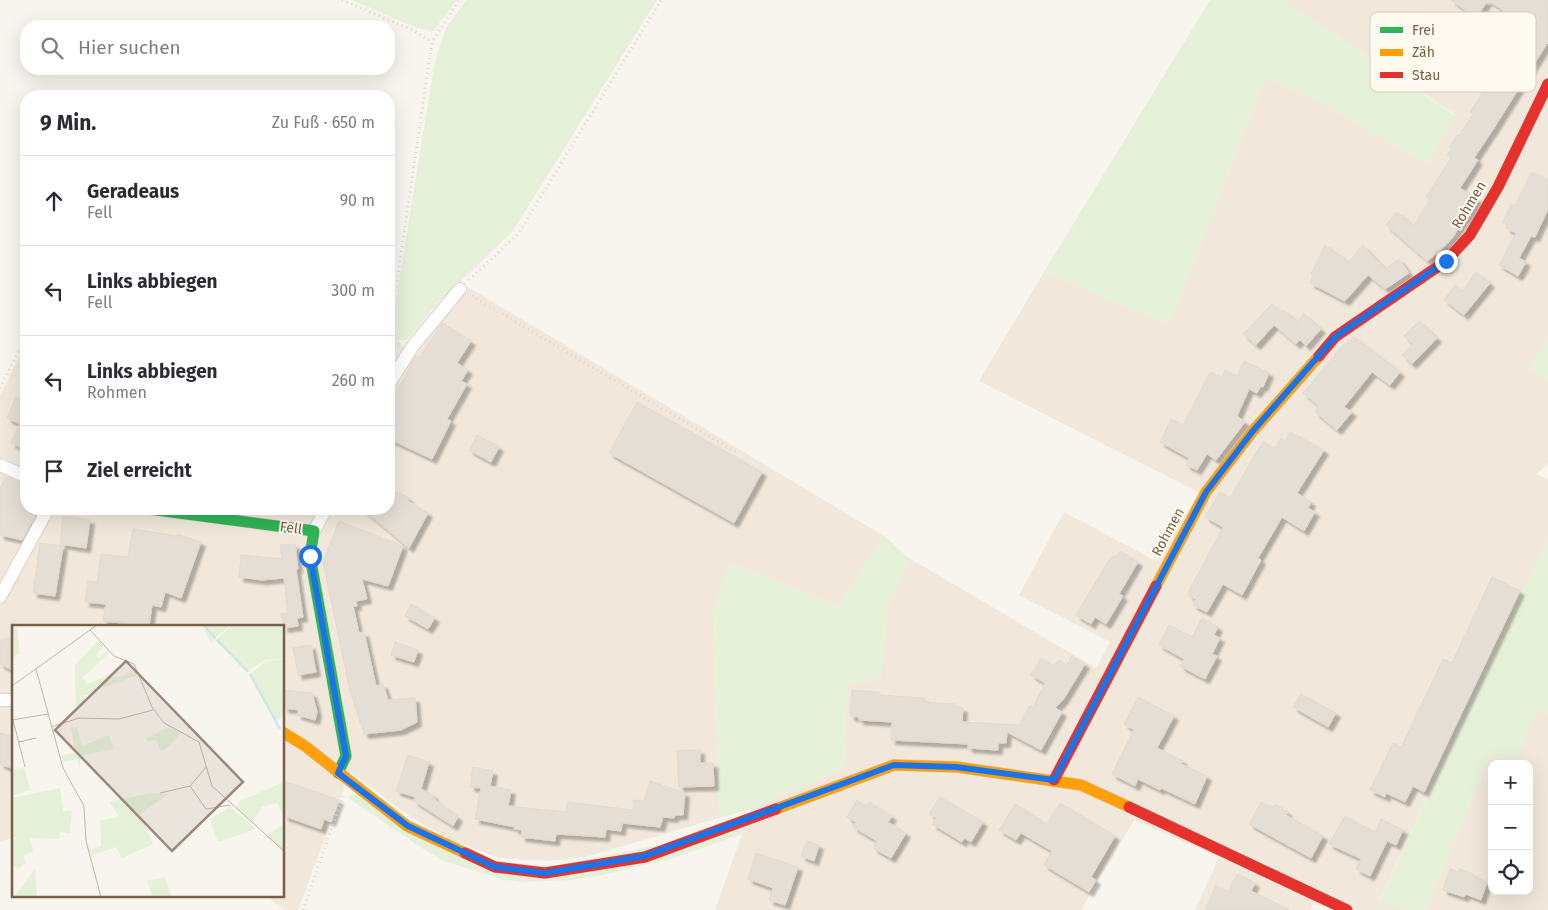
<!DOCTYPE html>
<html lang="de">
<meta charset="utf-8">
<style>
:root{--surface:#fff;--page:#f2f2f3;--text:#2b2b33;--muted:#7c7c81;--line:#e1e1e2}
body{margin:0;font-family:"Fira Sans",sans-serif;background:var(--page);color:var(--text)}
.controls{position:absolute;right:15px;bottom:15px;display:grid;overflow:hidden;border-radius:10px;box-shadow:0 5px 20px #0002}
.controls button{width:45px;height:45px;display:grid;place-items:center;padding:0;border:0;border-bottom:1px solid var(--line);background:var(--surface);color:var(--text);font:25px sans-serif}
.stop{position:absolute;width:15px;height:15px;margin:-11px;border:4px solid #1a73e8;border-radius:50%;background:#fff}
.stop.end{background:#1a73e8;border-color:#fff;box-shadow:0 1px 5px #0008}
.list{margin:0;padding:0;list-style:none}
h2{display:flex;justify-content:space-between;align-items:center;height:65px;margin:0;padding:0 20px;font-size:21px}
h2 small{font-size:16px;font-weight:400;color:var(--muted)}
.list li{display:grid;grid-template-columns:32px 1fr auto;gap:15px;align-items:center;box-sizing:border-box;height:90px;padding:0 20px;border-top:1px solid var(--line)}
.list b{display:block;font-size:19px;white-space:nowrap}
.list p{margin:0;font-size:16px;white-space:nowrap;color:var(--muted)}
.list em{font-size:16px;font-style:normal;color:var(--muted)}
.icon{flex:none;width:28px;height:28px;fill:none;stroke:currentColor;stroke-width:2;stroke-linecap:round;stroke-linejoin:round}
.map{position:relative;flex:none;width:1548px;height:910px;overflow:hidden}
.search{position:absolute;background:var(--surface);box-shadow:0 5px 20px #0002;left:20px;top:20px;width:375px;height:55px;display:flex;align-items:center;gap:12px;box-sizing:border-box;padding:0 18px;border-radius:20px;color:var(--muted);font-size:19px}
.panel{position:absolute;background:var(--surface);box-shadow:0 5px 20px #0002;left:20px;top:90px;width:375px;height:425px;border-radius:20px}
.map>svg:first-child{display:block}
.residential{fill:#f1e8db;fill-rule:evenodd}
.green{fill:#e4f0d8}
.building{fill:#e5ded5;stroke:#e2d9d0;filter:url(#shadow)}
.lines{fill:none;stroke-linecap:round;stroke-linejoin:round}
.street-casing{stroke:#d8d2cc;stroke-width:14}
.fast-casing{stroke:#d8d2cb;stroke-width:12}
.slow-casing{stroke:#d8d2cb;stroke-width:12}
.jam-casing{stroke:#d8d2cb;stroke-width:12}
.path{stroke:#dbd5cf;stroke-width:3;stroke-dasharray:1 4;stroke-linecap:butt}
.street{stroke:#fefefc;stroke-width:12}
.fast{stroke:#30b455;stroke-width:11}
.slow{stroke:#ff9f0a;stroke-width:11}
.jam{stroke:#e5322d;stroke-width:11}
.route{stroke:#1a73e8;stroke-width:6}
.labels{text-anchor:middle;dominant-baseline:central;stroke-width:4;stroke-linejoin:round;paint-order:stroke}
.street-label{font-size:14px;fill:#795f4b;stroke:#fffaf0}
.inset-river{fill:none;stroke:#cee6ea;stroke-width:2.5}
.inset-road{fill:none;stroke:#c1b4a8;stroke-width:1}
.view{fill:#9c8979;fill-opacity:0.15;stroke:#9c8979;stroke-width:2.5}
.inset-edge{fill:none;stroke:#795f4b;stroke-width:2.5}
.key{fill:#fffaf0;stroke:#d7ccbe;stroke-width:1}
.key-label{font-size:14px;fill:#795f4b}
</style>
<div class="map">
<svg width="1548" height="910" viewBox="0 0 1548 910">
<defs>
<filter id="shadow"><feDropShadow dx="4.5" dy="4.5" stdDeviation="1" flood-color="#0004"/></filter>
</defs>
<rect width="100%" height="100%" fill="#f8f5ee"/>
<!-- residential -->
<path class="residential" d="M 1281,0 L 1548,0 L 1548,338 L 1530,369 L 1548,381 L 1548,463 L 1537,474 L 1548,480 L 1548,538 L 1379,901 L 1410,910 L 1355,910 L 1313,904 L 1310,910 L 1195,910 L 1219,857 L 1134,820 L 1081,910 L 715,910 L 751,809 L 844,768 L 847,683 L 880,679 L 888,608 L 909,558 L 1096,668 L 1110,642 L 1019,595 L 1064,512 L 1156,561 L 1200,493 L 979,381 L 1044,272 L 1169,324 L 1266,77 L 1325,104 L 1427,165 L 1456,115 Z
M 468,287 L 884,536 L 838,606 L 731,563 L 714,610 L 719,818 L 585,857 L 549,861 L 499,858 L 451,840 L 414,819 L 350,772 L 298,910 L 284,910 L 267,896 L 284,896 L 284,626 L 14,626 L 14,837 L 0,842 L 0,395 L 26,343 L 26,509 L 234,509 L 277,515 L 278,509 L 389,509 L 389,331 L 411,357 Z
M 1536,709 L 1548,714 L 1548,910 L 1426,910 L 1490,754 L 1515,762 ZM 1492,764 L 1529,764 L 1529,891 L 1492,891 Z"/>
<!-- green -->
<path class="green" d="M 352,0 L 457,0 L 433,31 L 417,28 Z
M 466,0 L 657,0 L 512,232 L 437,304 L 407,340 L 395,340 L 391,336 L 391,330 L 435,61 L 446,28 Z
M 1210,0 L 1281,0 L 1456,116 L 1427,165 L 1325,104 L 1266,77 L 1169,324 L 1044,272 Z
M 1548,338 L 1548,381 L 1530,369 Z
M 884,536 L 909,558 L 888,608 L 880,679 L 847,683 L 844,768 L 751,809 L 719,818 L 714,610 L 731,563 L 838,606 Z
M 1548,538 L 1548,714 L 1536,710 L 1515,762 L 1490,754 L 1426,910 L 1410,910 L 1379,902 Z
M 352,794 L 521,873 L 745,827 L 742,834 L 667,860 L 603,875 L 572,880 L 520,882 L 501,879 L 444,861 L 425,850 L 348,798 Z"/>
<!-- building -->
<path class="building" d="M 1451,0 L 1548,0 L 1548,42 L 1494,128 L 1474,158 L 1478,160 L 1460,188 L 1478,199 L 1467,219 L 1465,218 L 1453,237 L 1439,252 L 1427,261 L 1386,225 L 1397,212 L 1414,226 L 1430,199 L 1426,197 L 1451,158 L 1447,155 L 1452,148 L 1449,147 L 1457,135 L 1459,136 L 1473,114 L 1470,112 L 1525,26 L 1488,0 L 1476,18 Z
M 1532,172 L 1548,180 L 1548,209 L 1535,237 L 1531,236 L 1519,258 L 1526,262 L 1518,276 L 1499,265 L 1516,233 L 1506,228 L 1508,224 L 1503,222 L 1511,204 L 1515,206 Z
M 1325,245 L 1349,262 L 1362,245 L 1385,269 L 1399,259 L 1409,273 L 1385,289 L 1368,275 L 1345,301 L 1310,283 L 1314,275 L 1311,274 Z
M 1476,272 L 1490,283 L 1464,315 L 1444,300 L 1455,285 L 1463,291 Z
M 1272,304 L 1282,312 L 1284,310 L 1297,322 L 1304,314 L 1321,329 L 1306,346 L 1300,340 L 1296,344 L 1274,325 L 1256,345 L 1243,334 Z
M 1419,321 L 1437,338 L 1412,364 L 1402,355 L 1413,344 L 1404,336 Z
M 442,323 L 471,341 L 457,363 L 468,370 L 461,381 L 467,384 L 447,419 L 451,421 L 432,459 L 389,439 L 389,406 L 415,357 L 420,357 Z
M 1354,337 L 1400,372 L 1390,385 L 1372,372 L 1344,407 L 1352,412 L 1337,430 L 1315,412 L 1319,406 L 1303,393 L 1343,345 Z
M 1244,361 L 1269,373 L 1263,387 L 1261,386 L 1257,393 L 1249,389 L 1237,416 L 1245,422 L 1216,460 L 1207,454 L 1197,470 L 1186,465 L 1189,458 L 1160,442 L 1171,419 L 1183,425 L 1210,372 L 1222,377 L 1225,370 L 1237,376 Z
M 16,397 L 26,402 L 26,450 L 11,443 L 20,424 L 7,418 Z
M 637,402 L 762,472 L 734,523 L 609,453 Z
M 1290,432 L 1324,450 L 1297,493 L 1311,502 L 1308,508 L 1315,512 L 1304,531 L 1282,517 L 1258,558 L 1261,560 L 1242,595 L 1223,584 L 1207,612 L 1193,605 L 1196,599 L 1188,595 L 1190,592 L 1189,591 L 1223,527 L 1205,517 L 1220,492 L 1230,498 L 1263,441 L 1275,449 L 1281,438 L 1285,441 Z
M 477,435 L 499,447 L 491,462 L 469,450 Z
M 6,477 L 26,485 L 26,509 L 39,509 L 22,540 L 0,535 L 0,489 Z
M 389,488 L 409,498 L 408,501 L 428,513 L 409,548 L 362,509 L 389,509 Z
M 63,516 L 90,520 L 86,548 L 60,544 Z
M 339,521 L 403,546 L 388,586 L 362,579 L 367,599 L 356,601 L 357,606 L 353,606 L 359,633 L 364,632 L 376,686 L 383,684 L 388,700 L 415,698 L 417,722 L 401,730 L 364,734 L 350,691 L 323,562 Z
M 133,529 L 177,536 L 178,534 L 201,542 L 181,598 L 165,592 L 161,607 L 152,605 L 149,626 L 103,621 L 106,604 L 85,602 L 88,581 L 97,582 L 101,554 L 128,557 Z
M 40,543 L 63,546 L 55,596 L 33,593 Z
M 295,544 L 298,569 L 296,569 L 303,617 L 297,618 L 298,626 L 284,628 L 281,614 L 288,613 L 284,578 L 262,580 L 239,577 L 241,555 L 282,559 L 280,545 Z
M 1120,551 L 1138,562 L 1119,594 L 1123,596 L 1106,624 L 1095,617 L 1091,624 L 1076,615 L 1110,558 L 1117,556 Z
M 1492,577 L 1520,591 L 1424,792 L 1413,786 L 1405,802 L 1386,793 L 1385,797 L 1370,790 L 1393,743 L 1401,747 L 1443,659 L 1452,663 Z
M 411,604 L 435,618 L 428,629 L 405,616 Z
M 1202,618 L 1218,627 L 1214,635 L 1220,638 L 1212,654 L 1217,656 L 1205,679 L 1180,666 L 1184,659 L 1159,645 L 1169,625 L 1192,637 Z
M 14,636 L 14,671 L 0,664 L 0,641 Z
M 395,642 L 418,650 L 414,662 L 391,655 Z
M 311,645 L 316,672 L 298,675 L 293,648 Z
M 1072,656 L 1085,664 L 1063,700 L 1055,708 L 1062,712 L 1041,750 L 1007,732 L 1006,743 L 998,743 L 998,750 L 968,748 L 968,744 L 891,740 L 892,722 L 859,720 L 859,717 L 850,716 L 852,690 L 879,692 L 879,695 L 925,698 L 924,702 L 955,704 L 955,707 L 963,708 L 962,722 L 1019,725 L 1030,705 L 1033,707 L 1045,683 L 1031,675 L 1041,658 L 1054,666 L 1058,660 L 1067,665 Z
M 284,690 L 312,693 L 317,712 L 315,720 L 297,715 L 299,710 L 284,708 Z
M 1301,694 L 1336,713 L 1328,727 L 1293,707 Z
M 1138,697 L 1174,716 L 1157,748 L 1183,761 L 1181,764 L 1207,776 L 1195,804 L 1161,788 L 1160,790 L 1138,779 L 1135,786 L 1112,774 L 1134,730 L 1124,724 Z
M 0,733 L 14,737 L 14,769 L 0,764 Z
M 700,750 L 700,763 L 713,763 L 714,786 L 679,787 L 677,751 Z
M 408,755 L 429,762 L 421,789 L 433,795 L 434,799 L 458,817 L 453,826 L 414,801 L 415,797 L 396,791 Z
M 473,767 L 493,771 L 490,786 L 511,790 L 508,806 L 566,812 L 568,802 L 633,810 L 633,800 L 644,801 L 650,781 L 685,793 L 683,815 L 675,815 L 674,818 L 663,817 L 660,827 L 622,823 L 621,831 L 606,829 L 605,837 L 556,834 L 555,841 L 521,837 L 522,830 L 514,829 L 515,827 L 475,819 L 481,788 L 470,787 Z
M 284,781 L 339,800 L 331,822 L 324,819 L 321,829 L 284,816 Z
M 940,797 L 983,822 L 971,842 L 964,838 L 962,842 L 932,824 L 936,818 L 929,814 Z
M 857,800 L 866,806 L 869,802 L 892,816 L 888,822 L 906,833 L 891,858 L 873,848 L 877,841 L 853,827 L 856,822 L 847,817 Z
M 1261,802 L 1271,807 L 1276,805 L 1288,812 L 1286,815 L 1323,836 L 1311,858 L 1249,824 Z
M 1060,803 L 1115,836 L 1091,877 L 1096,880 L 1089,892 L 1044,865 L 1052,851 L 1021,833 L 1016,840 L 999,830 L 1015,804 L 1047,824 Z
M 1345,816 L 1375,832 L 1381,819 L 1403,830 L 1396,845 L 1387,841 L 1370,876 L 1356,869 L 1361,859 L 1329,844 Z
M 807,841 L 819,845 L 814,861 L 801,856 Z
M 756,853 L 798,867 L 785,905 L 769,900 L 773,888 L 748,879 Z
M 1450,869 L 1458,872 L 1460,869 L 1473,874 L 1472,876 L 1487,882 L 1481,900 L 1466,894 L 1464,897 L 1443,890 Z
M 1237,874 L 1255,883 L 1251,891 L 1290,910 L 1205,910 L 1216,886 L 1228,892 Z"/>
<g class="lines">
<!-- street casing -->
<g class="street-casing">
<path id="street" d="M 389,384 L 412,347 L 460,289
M 0,465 L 26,477
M 314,531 L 326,509
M 0,597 L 48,509
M 0,700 L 14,700"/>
</g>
<!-- fast casing -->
<g class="fast-casing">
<path id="fast" d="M 149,509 L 314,531 L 310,556 L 346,756 L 338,773"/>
</g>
<!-- slow casing -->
<g class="slow-casing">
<path id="slow" d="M 1156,586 L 1206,492 L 1252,432 L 1319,356
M 284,733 L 305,746 L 407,826 L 465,853
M 776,809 L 894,765 L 957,767 L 1081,785 L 1129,807"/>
</g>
<!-- jam casing -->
<g class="jam-casing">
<path id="jam" d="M 1319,356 L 1335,337 L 1446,261 L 1470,235 L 1498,187 L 1548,84
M 1054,780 L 1156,586
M 1129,807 L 1347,910
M 465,853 L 495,867 L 545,873 L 645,857 L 776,809"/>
</g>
<!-- path -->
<path class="path" d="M 342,0 L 413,30 L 432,42
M 469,280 L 518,234 L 661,0
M 472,296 L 736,452
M 389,336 L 432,42 L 459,0
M 389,340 L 399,344
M 0,388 L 26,337
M 303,910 L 343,796"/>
<!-- street -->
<use href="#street" class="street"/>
<!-- fast -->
<use href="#fast" class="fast"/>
<!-- slow -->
<use href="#slow" class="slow"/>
<!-- jam -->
<use href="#jam" class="jam"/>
</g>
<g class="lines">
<!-- route -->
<path class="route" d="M 310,556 L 346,756 L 338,773 L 408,826 L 495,867 L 545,873 L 645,856 L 894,765 L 956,767 L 1054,780 L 1206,492 L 1252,432 L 1335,337 L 1446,261"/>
</g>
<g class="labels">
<!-- street labels -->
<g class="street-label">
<text transform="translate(1469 205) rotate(-59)">Rohmen</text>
<text transform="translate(291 528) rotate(8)">Fell</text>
<text transform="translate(1168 532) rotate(-62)">Rohmen</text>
</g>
</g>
<!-- overview -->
<g transform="translate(12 625)">
<rect width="272" height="272" fill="#f8f5ee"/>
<path d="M 5,0 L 8,29 L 0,33 L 0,2 ZM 189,0 L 195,7 L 191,0 L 219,0 L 202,14 L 195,7 L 201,14 L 199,17 ZM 220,0 L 272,0 L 272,33 L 253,35 L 235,47 L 204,15 ZM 86,16 L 92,21 L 84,30 L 87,33 L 96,25 L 97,28 L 70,53 L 76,59 L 98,49 L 99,52 L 107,52 L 124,46 L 126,50 L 80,66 L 81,70 L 72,70 L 73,78 L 64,81 L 63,40 ZM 272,34 L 272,91 L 263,96 L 237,50 L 254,36 ZM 65,102 L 70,121 L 97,110 L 102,124 L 68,131 L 68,145 L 65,134 L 51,137 L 50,130 L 64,128 L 59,103 ZM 156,102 L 169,108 L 154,124 L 149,126 L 144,115 L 135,116 L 135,113 ZM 12,142 L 18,165 L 0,171 L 0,145 ZM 272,157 L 272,191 L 265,178 L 250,182 L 240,197 L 223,183 L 228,176 ZM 48,163 L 51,186 L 60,185 L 58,208 L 48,207 L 47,214 L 18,213 L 21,227 L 11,230 L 14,238 L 6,244 L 0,238 L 0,213 L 10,213 L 0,212 L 0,173 ZM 139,168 L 157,169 L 128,189 L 107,192 L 98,177 ZM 218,182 L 244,204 L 206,217 L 198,194 ZM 128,189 L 141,219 L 110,233 L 104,222 L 78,231 L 77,225 L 89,221 L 88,195 ZM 272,198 L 272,227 L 255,211 ZM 23,243 L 25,272 L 1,272 L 10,262 ZM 153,252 L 160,272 L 140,272 L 135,256 Z" fill="#e4f0d8"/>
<path class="inset-river" d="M 192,0 L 203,13M 205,15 L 236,47M 238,49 L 268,104"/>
<path class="inset-road" d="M 78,5 L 102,31 L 122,39 L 140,82 L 152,98 L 187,117 L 200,161 L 273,227M 24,44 L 51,143 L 72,181 L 74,216 L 89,272M 0,61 L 85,0M 0,95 L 36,89M 1,95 L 13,142M 39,102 L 67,93 L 107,94 L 141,85M 7,117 L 24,113M 195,141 L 178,161 L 194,184 L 218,180M 148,168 L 178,161"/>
<path class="view" d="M 114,36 L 231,157 L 160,226 L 43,105 Z"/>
<rect width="272" height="272" class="inset-edge"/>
</g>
<!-- legend -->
<rect x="1370" y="12" width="166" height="80" rx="8" class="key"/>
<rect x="1380" y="27" width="23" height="6" fill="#30b455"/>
<rect x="1380" y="49" width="23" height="7" fill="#ff9f0a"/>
<rect x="1380" y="72" width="23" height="6" fill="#e5322d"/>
<g class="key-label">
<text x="1412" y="35">Frei</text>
<text x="1412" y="57">Zäh</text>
<text x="1412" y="80">Stau</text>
</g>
</svg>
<div class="controls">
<button>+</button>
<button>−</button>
<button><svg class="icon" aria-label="locate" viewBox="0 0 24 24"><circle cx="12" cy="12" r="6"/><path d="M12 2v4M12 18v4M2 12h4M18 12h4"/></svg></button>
</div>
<div class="stop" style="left:310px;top:556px"></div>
<div class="stop end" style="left:1446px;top:261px"></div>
<div class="search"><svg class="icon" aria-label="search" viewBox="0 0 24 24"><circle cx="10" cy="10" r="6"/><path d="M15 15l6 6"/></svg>Hier suchen</div>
<section class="panel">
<h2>9 Min.<small>Zu Fuß · 650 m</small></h2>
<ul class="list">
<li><svg class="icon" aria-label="ahead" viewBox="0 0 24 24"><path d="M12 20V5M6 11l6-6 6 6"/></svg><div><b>Geradeaus</b><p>Fell</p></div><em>90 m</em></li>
<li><svg class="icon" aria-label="left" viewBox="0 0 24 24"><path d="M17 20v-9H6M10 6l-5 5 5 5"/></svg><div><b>Links abbiegen</b><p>Fell</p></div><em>300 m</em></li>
<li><svg class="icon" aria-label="left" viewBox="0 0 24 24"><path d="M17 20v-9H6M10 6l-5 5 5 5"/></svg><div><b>Links abbiegen</b><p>Rohmen</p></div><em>260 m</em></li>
<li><svg class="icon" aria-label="arrive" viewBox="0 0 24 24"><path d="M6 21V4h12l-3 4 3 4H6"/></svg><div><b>Ziel erreicht</b></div></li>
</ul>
</section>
</div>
